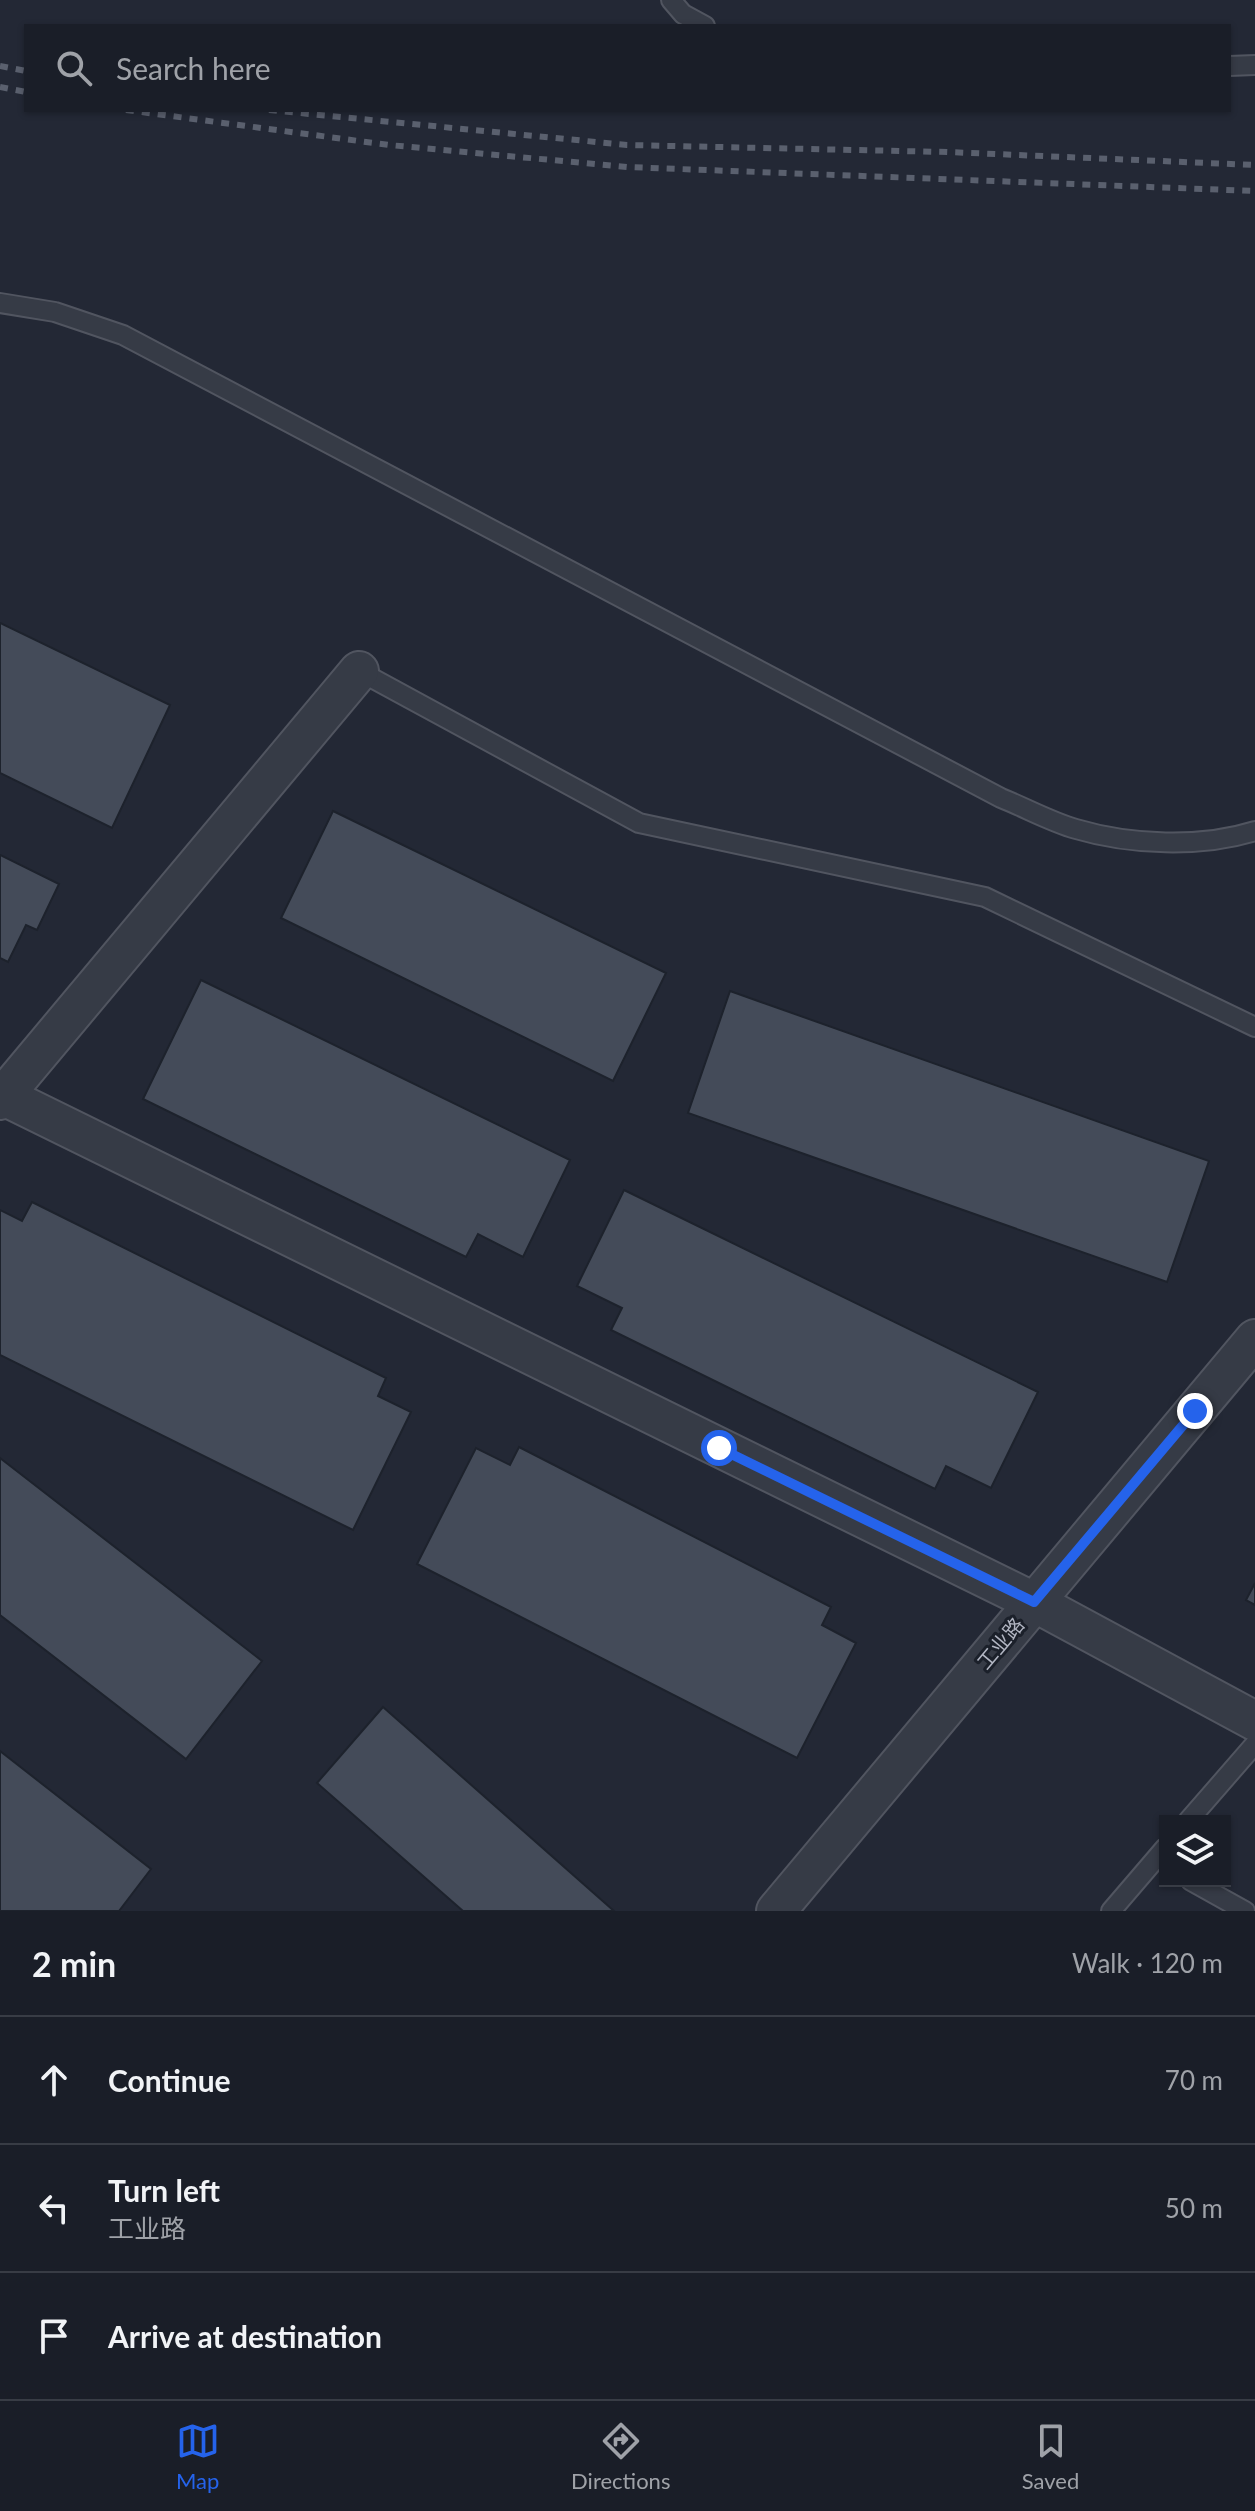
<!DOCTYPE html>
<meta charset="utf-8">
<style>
:root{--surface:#1a1e28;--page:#272b34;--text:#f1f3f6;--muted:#9fa2a8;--line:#383c45;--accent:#2563eb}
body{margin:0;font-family:Lato,"Noto Sans SC",sans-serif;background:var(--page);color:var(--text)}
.controls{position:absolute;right:24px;bottom:24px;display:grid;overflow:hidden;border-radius:0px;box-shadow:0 2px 6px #0004}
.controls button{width:72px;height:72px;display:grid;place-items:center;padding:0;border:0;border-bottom:2px solid var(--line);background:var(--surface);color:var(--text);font:40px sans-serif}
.stop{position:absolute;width:24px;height:24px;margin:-18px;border:6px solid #2563eb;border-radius:50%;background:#fff}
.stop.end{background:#2563eb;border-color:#fff;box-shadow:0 2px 8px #0008}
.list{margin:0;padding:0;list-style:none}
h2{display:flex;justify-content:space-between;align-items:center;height:104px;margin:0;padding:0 32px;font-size:34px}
h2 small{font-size:26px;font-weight:400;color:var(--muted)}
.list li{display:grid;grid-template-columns:52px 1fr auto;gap:24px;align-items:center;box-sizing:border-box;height:128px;padding:0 32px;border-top:2px solid var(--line)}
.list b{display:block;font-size:30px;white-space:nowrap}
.list p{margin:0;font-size:26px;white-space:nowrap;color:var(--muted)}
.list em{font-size:26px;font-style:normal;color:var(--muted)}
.icon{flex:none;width:44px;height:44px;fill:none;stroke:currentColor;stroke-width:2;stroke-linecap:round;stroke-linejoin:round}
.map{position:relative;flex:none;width:1255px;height:1911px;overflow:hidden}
.search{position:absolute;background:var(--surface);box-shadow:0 2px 6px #0004;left:24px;right:24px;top:24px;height:88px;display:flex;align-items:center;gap:20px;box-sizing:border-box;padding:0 28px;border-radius:0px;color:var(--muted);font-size:30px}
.sheet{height:488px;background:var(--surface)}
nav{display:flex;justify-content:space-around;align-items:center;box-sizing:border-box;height:112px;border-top:2px solid var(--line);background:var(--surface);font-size:22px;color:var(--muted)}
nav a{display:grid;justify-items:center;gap:4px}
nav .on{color:var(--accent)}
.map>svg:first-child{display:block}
.building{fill:#444b59;stroke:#1d222c;stroke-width:2}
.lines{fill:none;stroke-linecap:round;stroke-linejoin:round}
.lane-casing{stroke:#515560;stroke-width:22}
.street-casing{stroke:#515560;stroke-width:42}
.lane{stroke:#363b46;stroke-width:18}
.street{stroke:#363b46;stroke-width:38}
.rail{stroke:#5a606e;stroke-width:6;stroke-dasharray:8 8;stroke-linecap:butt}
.route{stroke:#2563eb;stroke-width:10}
.labels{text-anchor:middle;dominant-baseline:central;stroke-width:6;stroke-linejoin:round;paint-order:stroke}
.street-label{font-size:20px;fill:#b1b5c2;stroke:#1b202a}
</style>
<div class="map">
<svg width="1255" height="1911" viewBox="0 0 1255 1911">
<rect width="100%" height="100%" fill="#232835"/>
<!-- building -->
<path class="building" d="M 0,623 L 170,705 L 112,828 L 0,773 Z
M 333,811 L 666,973 L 613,1081 L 281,918 Z
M 0,855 L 59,884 L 37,930 L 26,925 L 8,962 L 0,958 Z
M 201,980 L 570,1160 L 523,1257 L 478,1234 L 466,1257 L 143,1099 Z
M 730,991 L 1209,1161 L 1167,1282 L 688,1113 Z
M 624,1190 L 1038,1392 L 991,1488 L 946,1466 L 935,1489 L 611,1330 L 622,1308 L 577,1286 Z
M 32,1202 L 386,1378 L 378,1396 L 411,1412 L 353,1530 L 0,1355 L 0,1210 L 22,1221 Z
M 519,1447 L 831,1607 L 822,1625 L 856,1643 L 797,1758 L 417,1564 L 476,1448 L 510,1465 Z
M 0,1458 L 262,1661 L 186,1759 L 0,1615 Z
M 1255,1583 L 1255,1605 L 1246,1600 Z
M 383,1707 L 614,1911 L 463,1911 L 317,1783 Z
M 0,1751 L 151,1869 L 119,1911 L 0,1911 Z"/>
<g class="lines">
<!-- lane casing -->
<g class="lane-casing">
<path id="lane" d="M 671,0 L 683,14 L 705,26
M 1229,66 L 1255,65
M 0,303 L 55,312 L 123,335 L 1001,798 C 1026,808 1051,822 1076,829 C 1130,845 1201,848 1255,831
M 359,671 L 639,823 L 985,897 L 1255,1027
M 1188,1821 L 1255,1744
M 1191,1881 L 1245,1911
M 1111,1911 L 1165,1848"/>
</g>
<!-- street casing -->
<g class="street-casing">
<path id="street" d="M 4,1096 L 1034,1602 L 1255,1721
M 0,1100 L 359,671
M 776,1911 L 1255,1339"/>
</g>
<!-- lane -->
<use href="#lane" class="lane"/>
<!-- street -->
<use href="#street" class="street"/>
<!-- rail -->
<path class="rail" d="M 0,66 L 26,71
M 0,87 L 26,92
M 126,110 L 389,145 L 627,167 L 1255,191
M 269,110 L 627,145 L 947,152 L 1255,165"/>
</g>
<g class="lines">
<!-- route -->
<path class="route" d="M 719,1448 L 1034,1602 L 1195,1411"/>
</g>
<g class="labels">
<!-- street labels -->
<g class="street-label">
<text transform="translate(1000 1643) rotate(-50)">工业路</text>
</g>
</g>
</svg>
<div class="controls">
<button><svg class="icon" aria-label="layers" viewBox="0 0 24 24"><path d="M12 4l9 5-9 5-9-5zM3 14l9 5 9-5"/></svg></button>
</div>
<div class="stop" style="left:719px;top:1448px"></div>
<div class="stop end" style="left:1195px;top:1411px"></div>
<div class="search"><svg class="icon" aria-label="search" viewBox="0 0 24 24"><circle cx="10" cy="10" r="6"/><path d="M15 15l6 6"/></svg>Search here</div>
</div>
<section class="sheet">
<h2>2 min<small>Walk · 120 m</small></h2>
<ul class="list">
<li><svg class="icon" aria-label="ahead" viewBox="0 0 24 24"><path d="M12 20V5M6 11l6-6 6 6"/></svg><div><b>Continue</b></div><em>70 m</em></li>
<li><svg class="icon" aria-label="left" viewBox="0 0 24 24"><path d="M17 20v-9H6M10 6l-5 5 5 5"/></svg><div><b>Turn left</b><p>工业路</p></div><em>50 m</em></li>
<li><svg class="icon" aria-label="arrive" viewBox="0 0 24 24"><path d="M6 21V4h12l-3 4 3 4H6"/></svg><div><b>Arrive at destination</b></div></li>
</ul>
</section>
<nav>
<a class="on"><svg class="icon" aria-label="map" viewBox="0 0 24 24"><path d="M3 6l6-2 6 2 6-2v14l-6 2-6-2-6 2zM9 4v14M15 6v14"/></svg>Map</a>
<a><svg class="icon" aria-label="directions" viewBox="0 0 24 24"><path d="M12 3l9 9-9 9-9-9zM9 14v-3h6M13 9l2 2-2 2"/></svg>Directions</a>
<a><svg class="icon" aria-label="saved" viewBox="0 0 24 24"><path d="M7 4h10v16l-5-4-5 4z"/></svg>Saved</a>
</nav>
